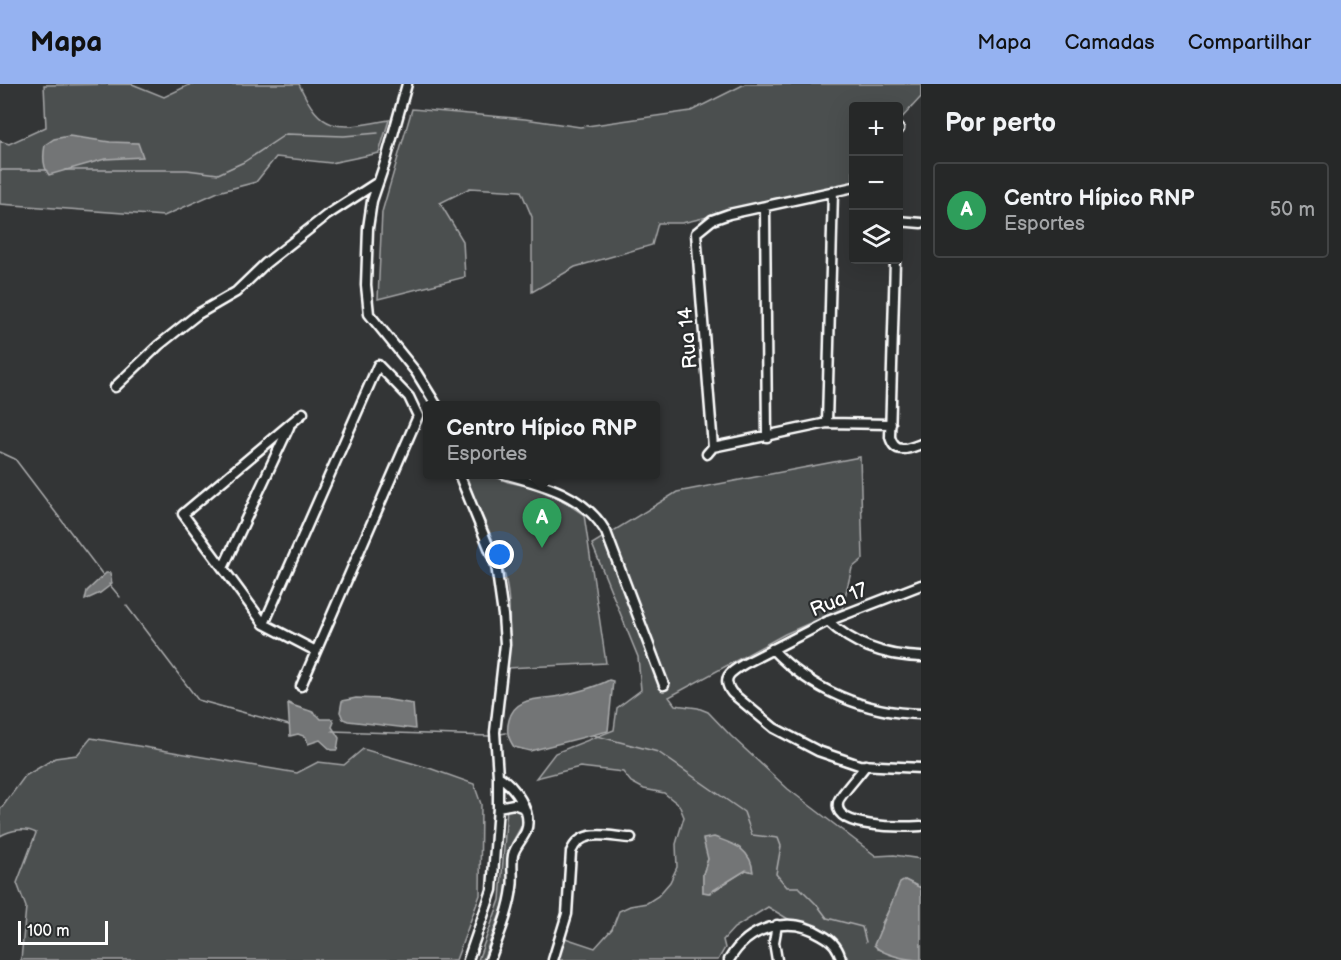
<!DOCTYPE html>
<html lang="pt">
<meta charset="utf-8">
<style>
:root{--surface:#262828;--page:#2e3030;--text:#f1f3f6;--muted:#a4a6a8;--line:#424445;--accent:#95b2f1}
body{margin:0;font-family:"Balsamiq Sans",sans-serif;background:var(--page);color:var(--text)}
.controls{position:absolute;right:18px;top:18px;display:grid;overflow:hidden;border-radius:6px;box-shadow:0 6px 24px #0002}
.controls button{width:54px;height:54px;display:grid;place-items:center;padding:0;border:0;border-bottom:2px solid var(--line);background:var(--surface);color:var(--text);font:30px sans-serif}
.scale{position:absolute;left:18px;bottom:15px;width:90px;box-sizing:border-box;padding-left:6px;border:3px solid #fff;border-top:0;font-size:16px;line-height:21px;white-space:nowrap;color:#fff;-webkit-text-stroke:4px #2a2d2e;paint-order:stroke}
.you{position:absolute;left:500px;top:471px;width:21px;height:21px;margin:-15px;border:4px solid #fff;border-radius:50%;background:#1a73e8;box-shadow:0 0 0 9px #1a73e833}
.badge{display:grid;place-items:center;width:39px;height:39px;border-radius:50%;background:var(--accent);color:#fff;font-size:20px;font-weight:700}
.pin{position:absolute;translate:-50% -50px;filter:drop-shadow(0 2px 3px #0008)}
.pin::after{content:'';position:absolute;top:32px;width:21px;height:18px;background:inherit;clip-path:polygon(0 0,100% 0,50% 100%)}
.popup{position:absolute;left:423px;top:317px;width:237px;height:78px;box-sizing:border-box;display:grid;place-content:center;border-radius:6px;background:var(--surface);filter:drop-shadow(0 2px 4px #0005);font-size:20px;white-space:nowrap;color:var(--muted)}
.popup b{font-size:22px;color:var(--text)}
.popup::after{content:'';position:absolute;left:50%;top:100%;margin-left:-12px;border:12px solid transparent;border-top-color:var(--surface)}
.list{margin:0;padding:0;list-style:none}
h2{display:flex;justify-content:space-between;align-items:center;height:78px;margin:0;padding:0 24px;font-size:26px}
h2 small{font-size:20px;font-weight:400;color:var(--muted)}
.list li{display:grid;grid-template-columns:39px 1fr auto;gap:18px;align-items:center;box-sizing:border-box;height:96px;margin:0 12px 12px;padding:0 12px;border:2px solid var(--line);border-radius:6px}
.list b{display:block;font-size:22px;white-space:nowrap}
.list p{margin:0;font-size:20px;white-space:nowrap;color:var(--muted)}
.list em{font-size:20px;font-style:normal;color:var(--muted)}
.icon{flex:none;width:33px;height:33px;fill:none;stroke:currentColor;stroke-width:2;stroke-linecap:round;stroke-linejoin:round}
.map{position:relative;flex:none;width:921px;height:876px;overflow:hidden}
header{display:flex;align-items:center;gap:36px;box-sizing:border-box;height:84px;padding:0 30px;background:var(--accent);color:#111}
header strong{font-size:28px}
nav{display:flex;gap:33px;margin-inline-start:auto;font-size:21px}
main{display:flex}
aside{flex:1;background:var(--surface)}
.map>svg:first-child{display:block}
.green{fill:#4c4f50;stroke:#a6a7a8;stroke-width:1.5;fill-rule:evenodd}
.water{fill:#737576;stroke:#abacad;stroke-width:1.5}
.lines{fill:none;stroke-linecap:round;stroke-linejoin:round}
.stream{stroke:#abacad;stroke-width:1.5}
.minor-casing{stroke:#fff;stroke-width:13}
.minor{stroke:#2a2d2e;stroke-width:8}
.labels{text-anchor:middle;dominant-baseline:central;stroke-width:4.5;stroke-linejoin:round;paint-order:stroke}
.street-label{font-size:20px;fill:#fff;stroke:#2a2d2e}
</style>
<header>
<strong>Mapa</strong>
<nav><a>Mapa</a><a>Camadas</a><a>Compartilhar</a></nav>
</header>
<main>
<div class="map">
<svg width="921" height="876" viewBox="0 0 921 876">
<rect width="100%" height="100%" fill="#333536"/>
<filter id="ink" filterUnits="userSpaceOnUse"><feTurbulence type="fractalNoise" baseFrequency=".0167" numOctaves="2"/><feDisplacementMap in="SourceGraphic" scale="12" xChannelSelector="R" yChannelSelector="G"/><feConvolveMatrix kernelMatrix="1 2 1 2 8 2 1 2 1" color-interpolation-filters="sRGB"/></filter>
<g filter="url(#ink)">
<!-- green -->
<path class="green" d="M 132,0 L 164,13 L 191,0 L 299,0 C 322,51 339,45 389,36 L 379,69 L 331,79 L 276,73 L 256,98 L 218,108 L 164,132 L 0,120 L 0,57 L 9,60 L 46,43 L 44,1 Z
M 745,0 L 921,0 L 921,13 L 899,37 L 898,22 L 854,22 L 853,99 L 682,139 L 658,139 L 652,161 L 575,183 L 532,208 L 532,133 L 521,107 L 470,104 L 440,119 L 463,157 L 465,193 L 378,215 L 382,128 L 412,25 L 525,35 L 580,43 L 691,27 Z
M 860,373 L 863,475 L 852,484 L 842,525 L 785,550 L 669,613 L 675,621 L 698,624 L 708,628 L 731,652 L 788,705 L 876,772 L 894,771 L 921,775 L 921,804 L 905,796 L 882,839 L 877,865 L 913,876 L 850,876 L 842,867 L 768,823 L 734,844 L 723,856 L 725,864 L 718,876 L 558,876 L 565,854 L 595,864 L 612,845 L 619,827 L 630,822 L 647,819 L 658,812 L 670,798 L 677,783 L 676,760 L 684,733 L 679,721 L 664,709 L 644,705 L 631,698 L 623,688 L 580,683 L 536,694 L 555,669 L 614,646 L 617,624 L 641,606 L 638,573 L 592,460 L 677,408 ZM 708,775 L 753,787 L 746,786 L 710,809 L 703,808 L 703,790 Z
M 462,391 L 491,391 L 508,398 L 536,404 L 563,417 L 584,431 L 606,579 L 507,584 C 509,554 512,522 505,492 C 496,457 478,423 462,391 Z
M 91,654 L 297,689 L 318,678 L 344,681 L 363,665 L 429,684 L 474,700 L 481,720 L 480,811 L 456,876 L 21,876 L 26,823 L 17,799 L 36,749 C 25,743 11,746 0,752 L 0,726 L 25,692 L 55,674 L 77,671 Z
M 507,724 L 522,724 L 524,731 L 523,739 L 512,759 L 509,774 L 506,814 L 483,876 L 478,876 L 500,816 Z"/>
<!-- water -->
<path class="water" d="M 69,52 L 110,58 L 138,59 L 143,73 L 105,75 L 49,91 C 42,82 43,71 45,61 L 54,55 Z
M 106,489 L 110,489 L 112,500 L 100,509 L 85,516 L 87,507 Z
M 609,596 L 613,597 L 608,647 L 530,667 L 514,663 C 508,654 506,647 509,636 C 515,612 540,616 560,612 C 576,608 595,604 609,596 Z
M 356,614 L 384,615 L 413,620 L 415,645 L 348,637 L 343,635 L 340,628 L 342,617 Z
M 288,619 C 300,626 313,624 321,635 L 333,635 L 334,638 L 332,643 L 339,654 L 337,666 L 331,666 L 320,656 L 308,660 L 306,653 L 298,650 L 290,652 Z
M 714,753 C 733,760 751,764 753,788 L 746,786 L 709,809 L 703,808 L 703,790 L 708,775 L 703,755 Z
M 905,796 L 921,804 L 921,876 C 908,876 882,871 874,861 L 900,799 Z"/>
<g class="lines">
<!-- stream -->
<path class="stream" d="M 0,86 L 47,86
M 66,86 L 187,86 L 218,90 L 244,78 L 286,50 L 344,52 L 378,49
M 0,368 L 15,375 L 103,491
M 109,500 L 120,513
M 126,521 L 198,616 L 289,641
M 332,647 L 490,652
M 500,650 L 506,649
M 593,651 L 658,668 L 744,728 L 752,751 L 778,754 L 781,762 L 776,790 L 787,803 L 799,803 L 818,822 L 827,834 L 862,843 L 866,858"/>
<!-- minor casing -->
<g class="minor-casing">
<path id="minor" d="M 407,0 L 386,76 L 372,117 L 368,144 L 366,201 L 369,230 L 416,288 L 437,322
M 898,46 L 899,45
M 765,123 L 767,353
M 898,137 L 921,139
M 895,176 L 890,353 C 895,371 908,365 921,360
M 115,303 L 159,261 L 198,230 L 236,208 L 266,179 L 327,131 L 378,98
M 303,329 L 183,430 L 264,540 L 316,567
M 827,339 L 833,107
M 713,363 L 696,149 L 712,136 L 729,130 L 854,103
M 707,370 L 713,363 L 827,339 L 891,340
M 459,390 L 496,481 L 503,531 L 505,560 L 495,648 L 498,692 L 498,723 L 492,806 L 468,876
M 504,390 C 542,400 585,411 606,448 L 664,601
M 223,484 L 289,343
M 921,501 L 828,537 L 744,580 C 730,588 721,594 732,609 L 774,644 L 818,667 L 859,681 L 921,684
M 828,537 C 853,561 886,572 921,573
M 264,540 L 378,281 L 409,313 L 418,332 L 301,602
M 772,565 C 811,606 865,629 921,630
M 866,681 C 861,689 838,713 838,719 C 833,745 904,743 921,742
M 498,723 L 514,720 L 524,724
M 777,841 L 774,858 L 777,876
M 490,876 C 498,853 509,829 512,804 C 514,794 511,782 513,771 C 515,762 523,755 526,747 C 533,728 514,701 498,692
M 553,876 L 567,830 L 571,768 C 581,743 609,753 631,754
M 729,876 C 748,843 789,830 822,851 C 833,857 839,864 841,876"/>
</g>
<!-- minor -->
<use href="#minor" class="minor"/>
</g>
</g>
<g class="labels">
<!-- street labels -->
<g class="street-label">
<text transform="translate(688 254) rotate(-95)">Rua 14</text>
<text transform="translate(839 516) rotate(-22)">Rua 17</text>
</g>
</g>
</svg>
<div class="controls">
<button>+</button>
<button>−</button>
<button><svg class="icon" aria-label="layers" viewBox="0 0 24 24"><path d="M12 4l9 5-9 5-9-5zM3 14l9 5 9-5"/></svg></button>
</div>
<div class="scale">100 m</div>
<div class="you"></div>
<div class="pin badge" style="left:542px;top:464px;background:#2e9e5b">A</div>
<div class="popup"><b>Centro Hípico RNP</b>Esportes</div>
</div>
<aside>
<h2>Por perto<small></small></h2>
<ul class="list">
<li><span class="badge" style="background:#2e9e5b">A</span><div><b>Centro Hípico RNP</b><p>Esportes</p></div><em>50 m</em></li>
</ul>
</aside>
</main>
